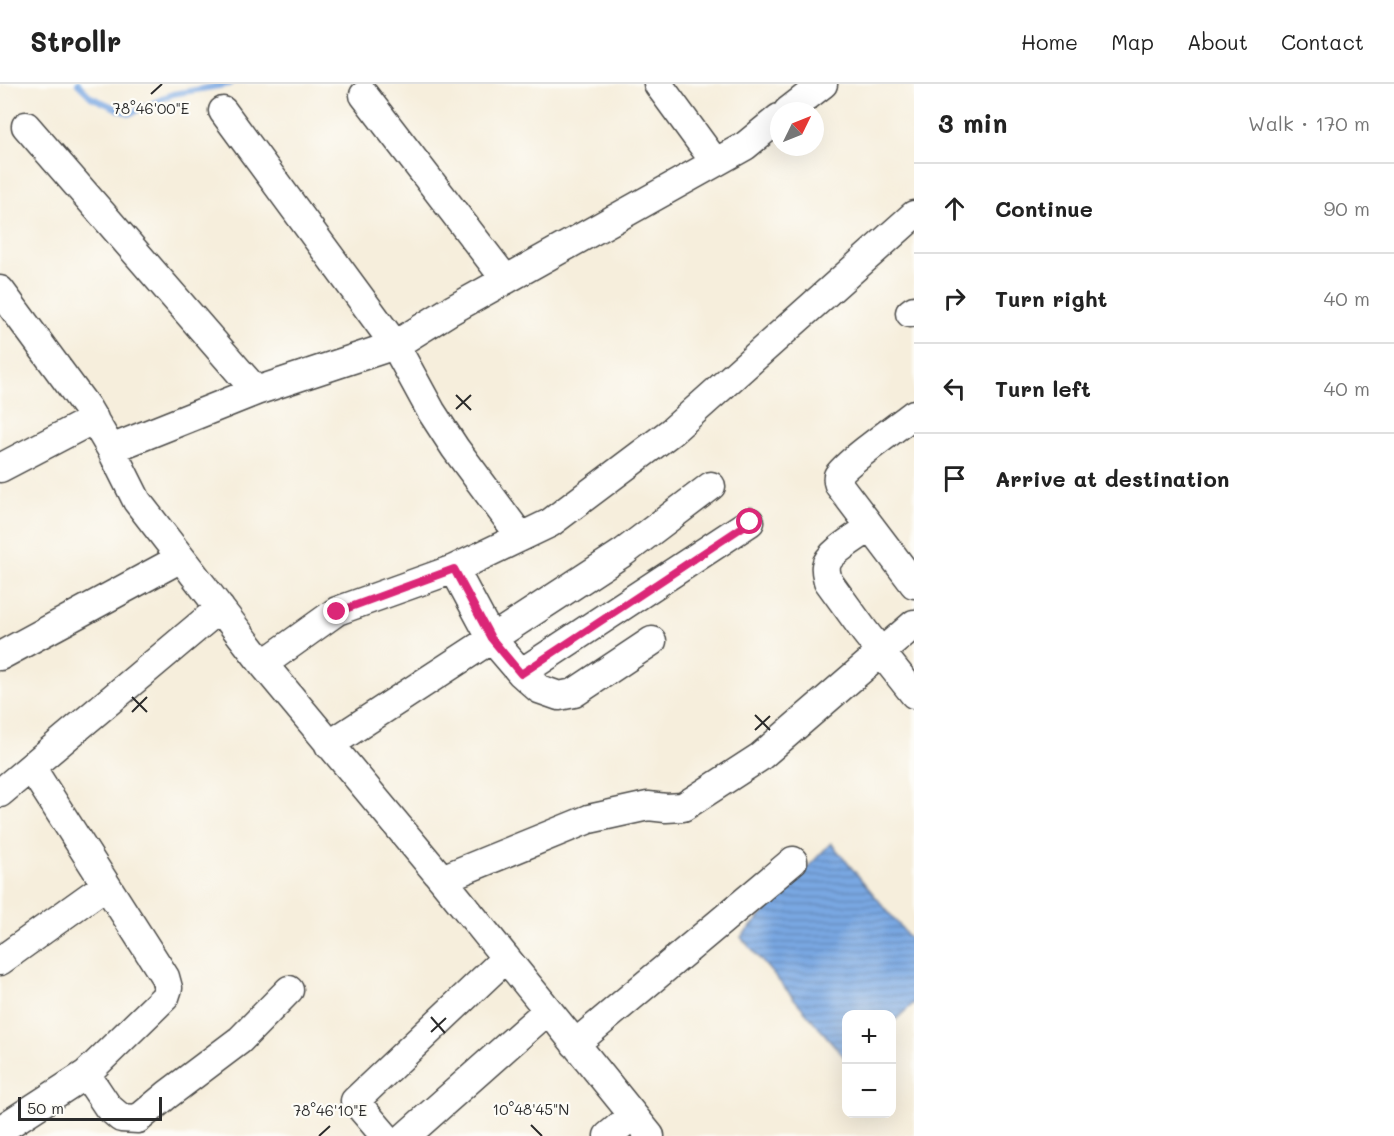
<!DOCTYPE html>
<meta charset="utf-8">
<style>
:root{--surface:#fff;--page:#f2f2f2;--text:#222;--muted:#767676;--line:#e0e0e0}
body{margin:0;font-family:Mali,sans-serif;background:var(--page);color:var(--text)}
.controls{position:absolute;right:18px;bottom:18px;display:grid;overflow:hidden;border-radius:12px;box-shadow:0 6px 24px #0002}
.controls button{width:54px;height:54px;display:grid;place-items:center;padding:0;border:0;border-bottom:2px solid var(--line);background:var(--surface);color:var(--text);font:30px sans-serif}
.compass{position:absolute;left:770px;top:18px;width:54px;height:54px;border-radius:50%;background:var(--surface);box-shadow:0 6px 24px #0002;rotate:47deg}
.scale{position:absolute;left:18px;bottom:15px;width:144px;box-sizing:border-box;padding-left:6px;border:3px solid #2b2b2b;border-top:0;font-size:16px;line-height:21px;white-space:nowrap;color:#2b2b2b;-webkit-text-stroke:4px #fdfcf7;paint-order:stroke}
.stop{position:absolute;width:18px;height:18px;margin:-14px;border:4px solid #db2777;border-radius:50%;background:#fff}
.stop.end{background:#db2777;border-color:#fff;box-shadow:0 2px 6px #0008}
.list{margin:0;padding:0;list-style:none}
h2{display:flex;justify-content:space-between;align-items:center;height:78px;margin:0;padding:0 24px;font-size:26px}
h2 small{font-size:20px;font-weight:400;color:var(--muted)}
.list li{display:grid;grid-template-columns:39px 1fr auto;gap:18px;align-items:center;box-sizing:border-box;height:90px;padding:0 24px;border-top:2px solid var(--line)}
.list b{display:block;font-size:22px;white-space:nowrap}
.list em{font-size:20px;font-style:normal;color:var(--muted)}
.icon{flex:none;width:33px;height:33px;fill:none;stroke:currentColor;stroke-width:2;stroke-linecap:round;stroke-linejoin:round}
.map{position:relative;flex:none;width:914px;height:1052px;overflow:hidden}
header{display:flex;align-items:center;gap:36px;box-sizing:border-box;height:84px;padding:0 30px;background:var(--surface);border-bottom:2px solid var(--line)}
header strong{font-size:28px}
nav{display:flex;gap:33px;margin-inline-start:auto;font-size:21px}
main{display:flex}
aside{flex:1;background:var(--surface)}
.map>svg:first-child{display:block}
.water{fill:url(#water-rules);stroke:#526986;stroke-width:1.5}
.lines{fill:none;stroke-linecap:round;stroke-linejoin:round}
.stream{stroke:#79a7e2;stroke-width:6}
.minor-casing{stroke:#494846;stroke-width:31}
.minor{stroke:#fff;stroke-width:28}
.route{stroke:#db2777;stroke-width:8}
.ticks{fill:none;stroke:#2b2b2b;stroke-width:2}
.ticks-label{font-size:15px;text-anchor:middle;fill:#2b2b2b;stroke:#fdfcf7;stroke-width:4.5;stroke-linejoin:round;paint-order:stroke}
</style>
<header>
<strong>Strollr</strong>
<nav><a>Home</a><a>Map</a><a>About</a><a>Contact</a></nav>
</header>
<main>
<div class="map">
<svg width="914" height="1052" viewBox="0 0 914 1052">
<defs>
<pattern id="water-rules" width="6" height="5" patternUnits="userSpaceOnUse" patternTransform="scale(1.5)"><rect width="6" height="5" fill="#79a7e2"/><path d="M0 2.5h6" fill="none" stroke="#6388b7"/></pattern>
</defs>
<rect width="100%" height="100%" fill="#fdfcf7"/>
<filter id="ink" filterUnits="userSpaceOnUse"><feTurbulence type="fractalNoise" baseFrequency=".0167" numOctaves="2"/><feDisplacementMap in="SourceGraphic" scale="12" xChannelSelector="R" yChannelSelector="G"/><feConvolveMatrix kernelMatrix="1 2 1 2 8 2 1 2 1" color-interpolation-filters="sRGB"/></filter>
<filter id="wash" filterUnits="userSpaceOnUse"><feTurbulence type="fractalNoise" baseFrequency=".008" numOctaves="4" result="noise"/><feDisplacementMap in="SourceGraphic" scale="24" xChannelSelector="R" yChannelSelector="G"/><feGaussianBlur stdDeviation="1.35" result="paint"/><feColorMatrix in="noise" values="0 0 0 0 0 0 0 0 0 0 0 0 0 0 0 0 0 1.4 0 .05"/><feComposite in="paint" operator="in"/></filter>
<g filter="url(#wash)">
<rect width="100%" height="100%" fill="#f6eedc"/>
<!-- water -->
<path class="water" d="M 831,759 L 914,859 L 914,919 L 892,939 L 892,930 L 846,930 L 846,975 L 741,853 Z"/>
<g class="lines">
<!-- stream -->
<path class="stream" d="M 78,0 L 91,13 L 129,30 L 173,10 L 230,0"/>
</g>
</g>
<g filter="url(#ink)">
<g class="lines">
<!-- minor casing -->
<g class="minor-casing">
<path id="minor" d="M 658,0 L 715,78
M 364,11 L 506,196
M 223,27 L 395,261 L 431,327 L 455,364 L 521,453
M 788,27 L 823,0
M 26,42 L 256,307
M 0,206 L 87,324 L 111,365
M 910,229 L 914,226
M 914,330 C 902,339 842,382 838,392 C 837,396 838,398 839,401 L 914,500
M 0,384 L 94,335
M 871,443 C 860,451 828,469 826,482 C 825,487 827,492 828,497 L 865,548 L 914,610
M 454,485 L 550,439 L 671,348 L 914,131
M 0,572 L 181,474
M 263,580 L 337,527 L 454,485 L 491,554 L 521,589 L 539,605 L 559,612 L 574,609 L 652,557
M 521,589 L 750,438
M 329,661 L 624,468 L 711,402
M 0,709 L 220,524
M 442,795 L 589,735 L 648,722 L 666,724 L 683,723 L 760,673 L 914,540
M 0,877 L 106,801
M 575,960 L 793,777
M 86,990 L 108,1023 L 121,1034 L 138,1035 L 167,1011 L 240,956 L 289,906
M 0,1046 L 86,990 L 165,913 L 168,904 L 165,893 L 31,683
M 385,1052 L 355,1017 L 506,874
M 406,1052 L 548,926
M 608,1052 L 633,1031
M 650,1052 L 442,795 L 263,580 L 137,417 L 111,365 L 256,307 L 395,261 L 448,228 L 745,62 L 779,34"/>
</g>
<!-- minor -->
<use href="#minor" class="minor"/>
</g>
</g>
<g class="lines" filter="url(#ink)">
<!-- route -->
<path class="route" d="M 337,528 L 454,485 L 491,554 L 521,590 L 750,438"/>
</g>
<!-- ticks -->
<path class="ticks" d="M 151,10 L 162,0M 456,311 L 471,326M 456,325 L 471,311M 132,613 L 147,628M 132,628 L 147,613M 755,631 L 770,646M 755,646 L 770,632M 431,933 L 445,949M 431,948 L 446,934M 531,1041 L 542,1052M 319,1052 L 330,1042"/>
<g class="ticks-label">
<text x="151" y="30">78°46'00"E</text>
<text x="531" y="1031">10°48'45"N</text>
<text x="330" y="1032">78°46'10"E</text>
</g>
</svg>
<div class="controls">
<button>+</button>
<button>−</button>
</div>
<svg class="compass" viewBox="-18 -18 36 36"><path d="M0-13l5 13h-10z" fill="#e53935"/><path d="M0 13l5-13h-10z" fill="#767676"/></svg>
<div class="scale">50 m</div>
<div class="stop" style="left:750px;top:438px"></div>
<div class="stop end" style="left:337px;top:528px"></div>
</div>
<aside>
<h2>3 min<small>Walk · 170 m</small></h2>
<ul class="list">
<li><svg class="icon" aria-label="ahead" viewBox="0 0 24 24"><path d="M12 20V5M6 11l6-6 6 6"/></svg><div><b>Continue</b></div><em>90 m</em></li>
<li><svg class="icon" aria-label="right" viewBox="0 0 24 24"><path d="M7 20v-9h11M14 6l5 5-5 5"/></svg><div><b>Turn right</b></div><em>40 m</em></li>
<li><svg class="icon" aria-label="left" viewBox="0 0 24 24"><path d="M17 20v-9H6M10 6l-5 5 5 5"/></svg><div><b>Turn left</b></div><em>40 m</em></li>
<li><svg class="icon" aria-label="arrive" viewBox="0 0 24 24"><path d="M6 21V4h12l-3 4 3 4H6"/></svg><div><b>Arrive at destination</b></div></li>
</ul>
</aside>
</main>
